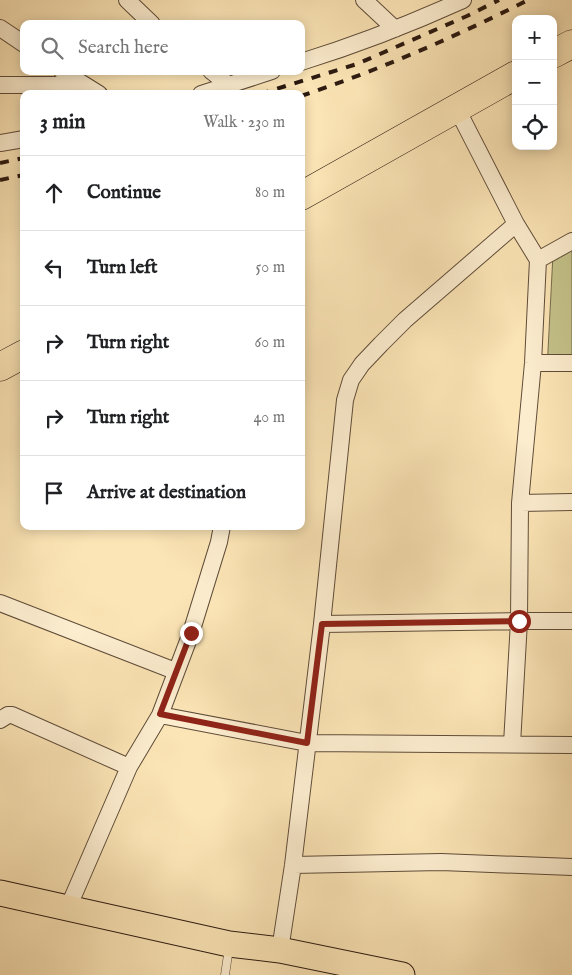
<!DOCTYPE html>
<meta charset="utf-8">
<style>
:root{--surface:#fff;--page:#f2f2f2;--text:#202124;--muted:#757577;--line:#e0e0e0}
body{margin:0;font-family:"IM FELL English",serif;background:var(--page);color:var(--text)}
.controls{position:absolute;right:15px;top:15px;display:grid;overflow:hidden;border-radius:10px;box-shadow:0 2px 12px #0003}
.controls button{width:45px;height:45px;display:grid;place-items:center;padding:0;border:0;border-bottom:1px solid var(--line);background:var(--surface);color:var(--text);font:25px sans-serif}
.stop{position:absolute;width:15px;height:15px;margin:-11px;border:4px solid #8f2418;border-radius:50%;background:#fff}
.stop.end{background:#8f2418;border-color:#fff;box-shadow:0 1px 5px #0008}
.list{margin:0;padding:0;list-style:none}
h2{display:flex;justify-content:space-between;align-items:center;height:65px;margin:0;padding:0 20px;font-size:21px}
h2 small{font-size:16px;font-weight:400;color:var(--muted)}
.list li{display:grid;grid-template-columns:32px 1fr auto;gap:15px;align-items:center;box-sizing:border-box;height:75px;padding:0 20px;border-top:1px solid var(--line)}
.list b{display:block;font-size:19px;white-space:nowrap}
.list em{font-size:16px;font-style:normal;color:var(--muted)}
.icon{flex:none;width:28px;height:28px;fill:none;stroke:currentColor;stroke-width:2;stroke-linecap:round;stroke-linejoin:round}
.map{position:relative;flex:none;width:572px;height:975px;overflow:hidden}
.search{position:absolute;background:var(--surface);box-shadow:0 2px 12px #0003;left:20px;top:20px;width:285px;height:55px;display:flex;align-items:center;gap:12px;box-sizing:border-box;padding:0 18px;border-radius:10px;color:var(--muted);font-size:19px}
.panel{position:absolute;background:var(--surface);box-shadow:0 2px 12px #0003;left:20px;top:90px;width:285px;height:440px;border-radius:10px}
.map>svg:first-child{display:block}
.green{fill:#c4c28a;stroke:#786e4d}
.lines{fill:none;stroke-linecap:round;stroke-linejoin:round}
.lane-casing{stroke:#5f4c39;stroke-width:9}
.street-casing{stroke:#5f4c39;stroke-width:18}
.primary-casing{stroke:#2b1910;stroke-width:27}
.highway-casing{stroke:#2b1910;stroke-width:29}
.lane{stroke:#fcedcf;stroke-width:8}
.street{stroke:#fcedcf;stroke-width:16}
.primary{stroke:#fbe4b5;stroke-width:25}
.highway{stroke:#fbe4b5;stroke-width:28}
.rail{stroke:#2b1910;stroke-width:4;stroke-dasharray:9 9;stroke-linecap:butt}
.route{stroke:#8f2418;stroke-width:6}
</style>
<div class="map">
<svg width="572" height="975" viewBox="0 0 572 975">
<rect width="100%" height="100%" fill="#fbe4b5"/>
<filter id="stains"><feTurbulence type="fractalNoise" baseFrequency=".004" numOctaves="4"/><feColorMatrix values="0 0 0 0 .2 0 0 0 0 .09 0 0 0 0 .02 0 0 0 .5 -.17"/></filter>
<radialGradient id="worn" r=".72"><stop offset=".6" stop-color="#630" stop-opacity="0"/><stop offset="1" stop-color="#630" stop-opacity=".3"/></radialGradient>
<!-- green -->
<path class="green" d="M 572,244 L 572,371 L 547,370 L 553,254 Z"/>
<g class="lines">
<!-- lane casing -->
<g class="lane-casing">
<path id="lane" d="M 225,975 L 229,948"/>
</g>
<!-- street casing -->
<g class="street-casing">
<path id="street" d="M 127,0 L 152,24
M 364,0 L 395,29
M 0,28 L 24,44
M 301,62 C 356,45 410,24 463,0
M 62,71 L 99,94
M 211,71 L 229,85
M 0,85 L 84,85
M 201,94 L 272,71
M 456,107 L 516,224
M 0,143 L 24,139
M 516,224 L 538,260 L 533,363 L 520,503 L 519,621 L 322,624 L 345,400 L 351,380 L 362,364 L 381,344 L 405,320 Z
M 538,260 L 572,241
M 533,363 L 572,363
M 520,503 L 572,502
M 0,603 L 175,671
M 160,715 L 307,743 L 572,745
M 0,720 L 8,715 L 12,715 L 129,767
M 512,744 L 519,621 L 572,621
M 293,865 L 441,862 L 572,867
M 68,908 L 129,767 L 160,715 L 191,633 L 219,542 L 222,526
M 280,950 L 293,865 L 322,624"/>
</g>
<!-- primary casing -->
<g class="primary-casing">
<path id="primary" d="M 0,893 L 229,944 L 280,950 L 402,975"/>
</g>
<!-- highway casing -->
<g class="highway-casing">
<path id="highway" d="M 553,54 L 572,44
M 301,196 L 516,75
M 0,367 L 24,354"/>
</g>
<!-- lane -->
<use href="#lane" class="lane"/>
<!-- street -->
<use href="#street" class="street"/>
<!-- primary -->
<use href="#primary" class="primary"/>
<!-- highway -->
<use href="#highway" class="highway"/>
<!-- rail -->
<path class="rail" d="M 260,94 L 357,64 L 467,16 L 499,0
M 301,96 C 379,70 455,37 528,0
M 0,163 L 24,158
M 0,180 L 24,175"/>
</g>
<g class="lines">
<!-- route -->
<path class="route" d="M 191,633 L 160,714 L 307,743 L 322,624 L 519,621"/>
</g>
<rect width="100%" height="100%" filter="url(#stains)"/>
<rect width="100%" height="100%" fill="url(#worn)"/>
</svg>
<div class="controls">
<button>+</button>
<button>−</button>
<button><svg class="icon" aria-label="locate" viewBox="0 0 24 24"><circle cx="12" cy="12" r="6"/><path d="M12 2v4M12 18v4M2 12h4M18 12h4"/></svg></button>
</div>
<div class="stop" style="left:519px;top:621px"></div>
<div class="stop end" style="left:191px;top:633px"></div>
<div class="search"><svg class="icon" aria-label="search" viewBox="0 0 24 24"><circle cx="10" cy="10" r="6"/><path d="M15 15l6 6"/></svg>Search here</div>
<section class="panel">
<h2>3 min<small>Walk · 230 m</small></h2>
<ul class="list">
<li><svg class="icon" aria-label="ahead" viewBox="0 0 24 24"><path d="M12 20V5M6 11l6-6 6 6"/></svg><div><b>Continue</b></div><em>80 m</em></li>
<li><svg class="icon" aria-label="left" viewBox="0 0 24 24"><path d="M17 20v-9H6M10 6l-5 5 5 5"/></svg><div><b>Turn left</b></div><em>50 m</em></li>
<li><svg class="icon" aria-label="right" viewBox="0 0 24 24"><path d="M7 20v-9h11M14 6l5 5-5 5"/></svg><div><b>Turn right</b></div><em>60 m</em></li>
<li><svg class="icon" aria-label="right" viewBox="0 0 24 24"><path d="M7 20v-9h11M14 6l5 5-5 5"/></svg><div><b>Turn right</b></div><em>40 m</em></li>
<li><svg class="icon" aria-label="arrive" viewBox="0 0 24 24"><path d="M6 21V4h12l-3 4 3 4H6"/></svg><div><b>Arrive at destination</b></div></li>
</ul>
</section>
</div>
